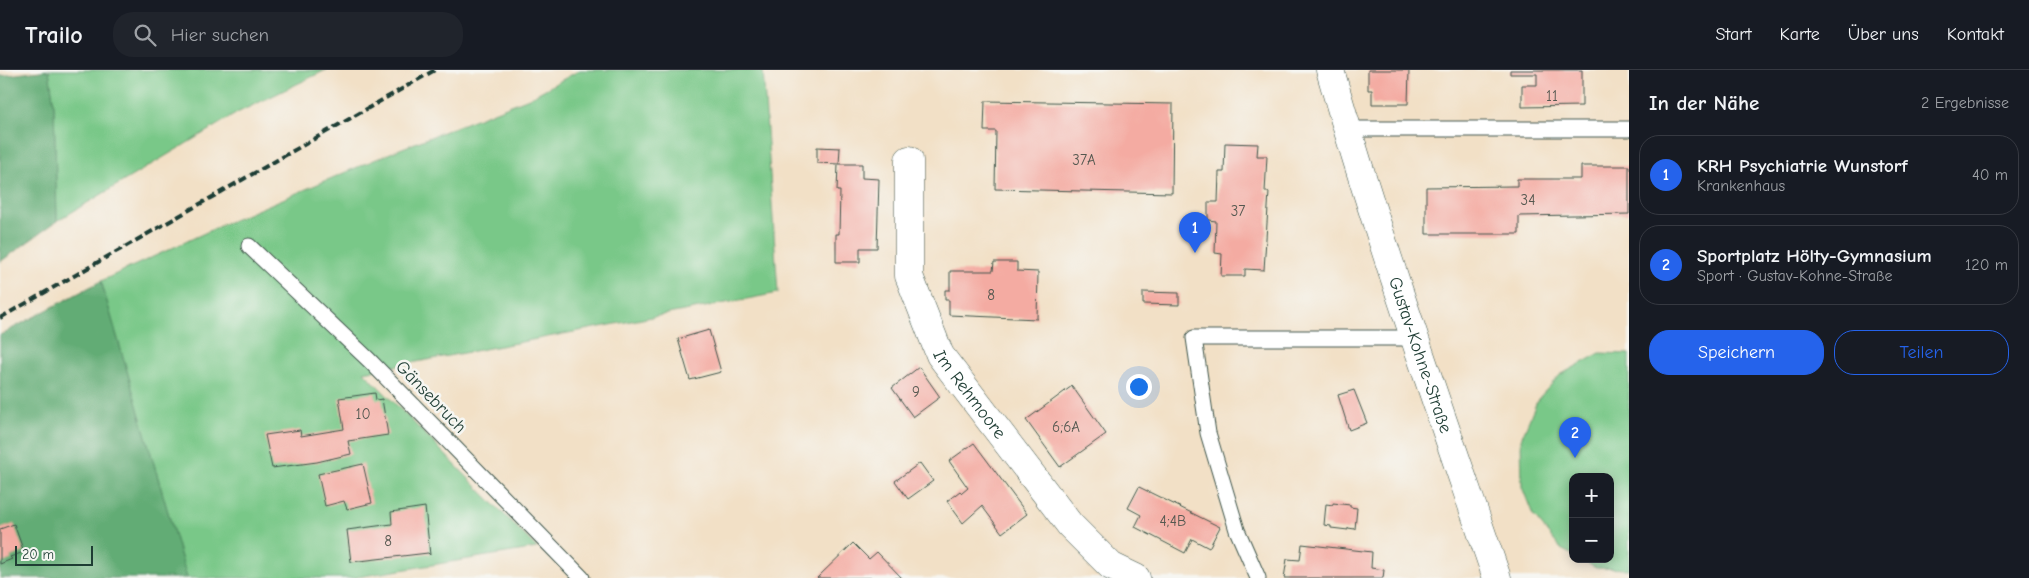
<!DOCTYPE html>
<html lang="de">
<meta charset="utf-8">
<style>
:root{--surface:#171b24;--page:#20242c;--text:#f1f3f6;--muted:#9ea1a6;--line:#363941;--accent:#2563eb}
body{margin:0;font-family:"Comic Neue",sans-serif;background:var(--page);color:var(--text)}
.controls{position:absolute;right:15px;bottom:15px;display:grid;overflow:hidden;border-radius:10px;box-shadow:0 2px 12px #0003}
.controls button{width:45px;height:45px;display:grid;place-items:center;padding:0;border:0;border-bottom:1px solid var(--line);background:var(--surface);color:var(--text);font:25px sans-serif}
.scale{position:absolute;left:15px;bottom:12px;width:78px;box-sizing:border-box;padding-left:5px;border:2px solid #1f3d34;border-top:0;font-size:14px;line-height:18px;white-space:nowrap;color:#1f3d34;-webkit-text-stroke:4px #f6f6f2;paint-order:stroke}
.you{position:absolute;left:1138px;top:316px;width:18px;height:18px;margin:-12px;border:4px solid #fff;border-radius:50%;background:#1a73e8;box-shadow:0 0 0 8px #1a73e833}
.badge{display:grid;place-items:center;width:32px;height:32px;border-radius:50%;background:var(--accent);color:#fff;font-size:16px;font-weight:700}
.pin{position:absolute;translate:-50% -41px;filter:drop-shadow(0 1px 2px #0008)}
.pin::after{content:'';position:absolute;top:26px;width:18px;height:15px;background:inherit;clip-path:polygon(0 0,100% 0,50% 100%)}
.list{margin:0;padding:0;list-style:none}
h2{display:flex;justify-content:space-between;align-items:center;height:65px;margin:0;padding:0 20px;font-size:21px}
h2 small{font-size:16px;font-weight:400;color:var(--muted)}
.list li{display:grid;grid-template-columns:32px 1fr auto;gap:15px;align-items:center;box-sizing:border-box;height:80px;margin:0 10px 10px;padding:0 10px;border:1px solid var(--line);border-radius:20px}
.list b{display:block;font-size:19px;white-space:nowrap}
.list p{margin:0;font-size:16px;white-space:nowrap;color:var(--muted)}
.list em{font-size:16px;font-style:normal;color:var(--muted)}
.actions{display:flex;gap:10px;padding:15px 20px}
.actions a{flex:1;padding:11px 0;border:1px solid var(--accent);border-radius:20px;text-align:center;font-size:18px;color:var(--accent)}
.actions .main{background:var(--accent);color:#fff}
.icon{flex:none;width:28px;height:28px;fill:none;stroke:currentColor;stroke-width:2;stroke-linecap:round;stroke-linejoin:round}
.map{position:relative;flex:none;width:1629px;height:508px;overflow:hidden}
header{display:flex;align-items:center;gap:30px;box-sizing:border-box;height:70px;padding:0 25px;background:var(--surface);border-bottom:1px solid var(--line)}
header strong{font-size:24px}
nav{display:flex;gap:28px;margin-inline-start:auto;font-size:18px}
.search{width:350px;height:45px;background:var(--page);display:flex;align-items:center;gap:12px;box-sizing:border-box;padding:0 18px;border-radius:20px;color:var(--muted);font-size:19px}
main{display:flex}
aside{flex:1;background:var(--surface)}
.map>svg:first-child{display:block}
.green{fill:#79c888;stroke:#4c825e}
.forest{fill:#62ac74;stroke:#407454}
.building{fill:#f4aba2}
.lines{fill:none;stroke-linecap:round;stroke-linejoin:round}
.lane-casing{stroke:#3f554a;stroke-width:17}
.street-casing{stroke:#3f554a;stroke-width:29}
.lane{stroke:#fff;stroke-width:15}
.street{stroke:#fff;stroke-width:28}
.rail{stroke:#1f3d34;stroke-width:4;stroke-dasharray:8 4;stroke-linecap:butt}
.labels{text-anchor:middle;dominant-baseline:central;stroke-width:5;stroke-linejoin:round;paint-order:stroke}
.number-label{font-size:15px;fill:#545850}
.street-label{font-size:18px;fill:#1f3d34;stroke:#f6f6f2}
</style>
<header>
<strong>Trailo</strong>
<div class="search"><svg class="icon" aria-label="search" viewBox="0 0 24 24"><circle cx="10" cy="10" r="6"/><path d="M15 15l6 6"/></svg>Hier suchen</div>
<nav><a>Start</a><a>Karte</a><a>Über uns</a><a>Kontakt</a></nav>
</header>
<main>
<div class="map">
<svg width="1629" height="508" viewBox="0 0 1629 508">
<rect width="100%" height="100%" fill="#f6f6f2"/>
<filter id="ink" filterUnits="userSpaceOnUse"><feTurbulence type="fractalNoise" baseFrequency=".02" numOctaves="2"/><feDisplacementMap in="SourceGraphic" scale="10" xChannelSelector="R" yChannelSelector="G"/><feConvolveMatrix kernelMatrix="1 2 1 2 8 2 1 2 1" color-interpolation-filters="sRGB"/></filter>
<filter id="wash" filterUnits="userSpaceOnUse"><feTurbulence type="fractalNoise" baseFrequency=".0096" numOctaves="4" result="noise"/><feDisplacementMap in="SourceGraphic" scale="20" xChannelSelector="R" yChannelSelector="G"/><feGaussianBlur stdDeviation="1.12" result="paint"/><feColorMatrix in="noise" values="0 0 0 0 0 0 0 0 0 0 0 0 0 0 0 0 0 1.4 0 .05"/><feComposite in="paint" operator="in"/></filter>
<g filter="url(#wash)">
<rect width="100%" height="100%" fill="#f2e0c6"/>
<!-- green -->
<path class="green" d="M 49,0 L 326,0 L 239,42 L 57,151 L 54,36 Z
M 580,0 L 763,0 L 778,223 L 364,302 L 537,478 L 351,508 L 187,508 L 101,211 L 224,154 L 400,79 L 529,28 Z
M 1600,283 L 1629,284 L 1629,499 L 1596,498 L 1580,489 L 1610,489 L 1610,407 L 1573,407 L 1573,485 L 1561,479 L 1533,445 L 1522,417 L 1521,369 L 1538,329 L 1560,305 Z"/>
<!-- forest -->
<path class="forest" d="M 49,0 L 54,36 L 57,151 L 0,192 L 0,6 Z
M 101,211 L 187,508 L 0,508 L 0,265 Z"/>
<g id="blocks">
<!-- building -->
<path class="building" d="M 1368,0 L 1409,0 L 1408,34 L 1372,34 L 1372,20 L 1368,20 Z
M 1510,0 L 1582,0 L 1582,36 L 1522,37 L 1522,15 L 1537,15 L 1537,4 L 1510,4 Z
M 985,31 L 1173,34 L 1172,123 L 995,119 L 996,61 L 984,61 Z
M 1225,73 L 1258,74 L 1257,86 L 1267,86 L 1265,122 L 1269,122 L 1264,200 L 1245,199 L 1245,206 L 1221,206 L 1222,184 L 1215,183 L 1216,151 L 1208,150 L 1208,132 L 1218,132 L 1219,102 L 1224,102 Z
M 817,77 L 840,78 L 839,94 L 862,94 L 862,108 L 879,109 L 877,178 L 860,178 L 860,192 L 836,192 L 836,164 L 839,164 L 840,121 L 837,121 L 838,94 L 817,93 Z
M 1581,96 L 1629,96 L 1629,144 L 1519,146 L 1519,164 L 1426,164 L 1426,117 L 1517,116 L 1517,109 L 1581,109 Z
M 994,192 L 1017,192 L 1017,201 L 1038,202 L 1037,249 L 949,245 L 949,230 L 945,230 L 945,220 L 950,220 L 950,201 L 993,201 Z
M 1143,222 L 1179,223 L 1179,235 L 1143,234 Z
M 709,260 L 721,302 L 690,310 L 678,269 Z
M 919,297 L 940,327 L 913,347 L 892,318 Z
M 1072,316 L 1106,364 L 1060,397 L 1026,350 Z
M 1354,320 L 1367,353 L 1349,360 L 1338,325 Z
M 375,323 L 376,330 L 382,329 L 388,365 L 348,371 L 351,384 L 317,392 L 272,398 L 265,365 L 300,360 L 301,366 L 344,359 L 339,328 Z
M 974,373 L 1027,444 L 1002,463 L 982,436 L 963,453 L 947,431 L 960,421 L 962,423 L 968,418 L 949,391 Z
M 920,393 L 933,411 L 908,429 L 895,411 Z
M 363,394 L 372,433 L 347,439 L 344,431 L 325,436 L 318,404 Z
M 1139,417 L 1220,457 L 1209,478 L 1192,469 L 1185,483 L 1135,457 L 1141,445 L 1128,438 Z
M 1333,433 L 1350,435 L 1350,437 L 1357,438 L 1355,459 L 1348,458 L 1348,460 L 1331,458 L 1331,456 L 1324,455 L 1326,434 L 1333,435 Z
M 425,437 L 430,485 L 428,483 L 351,492 L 347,460 L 392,454 L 391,442 Z
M 14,454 L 24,482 L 10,487 L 12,489 L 0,494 L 0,459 Z
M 853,473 L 869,489 L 877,482 L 902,508 L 817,508 Z
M 1302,474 L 1372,482 L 1371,498 L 1384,500 L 1383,508 L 1284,508 L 1287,489 L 1300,490 Z"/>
</g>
</g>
<g filter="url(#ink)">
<use href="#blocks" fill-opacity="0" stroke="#3f554a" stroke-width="1"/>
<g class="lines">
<!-- lane casing -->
<g class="lane-casing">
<path id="lane" d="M 1347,59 L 1629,59
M 249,176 L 369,290 L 582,508
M 1258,508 L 1237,460 L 1208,363 L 1194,268 L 1415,268"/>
</g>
<!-- street casing -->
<g class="street-casing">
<g id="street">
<path id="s1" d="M 1330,0 C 1379,171 1439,339 1497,508"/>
<path id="s2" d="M 909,90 L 909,206 L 940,285 L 1070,455 L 1111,496 L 1136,508"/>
</g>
</g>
<!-- lane -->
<use href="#lane" class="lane"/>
<!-- street -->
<use href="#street" class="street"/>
<!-- rail -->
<path class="rail" d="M 0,248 L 435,0"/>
</g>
</g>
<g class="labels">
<!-- number labels -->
<g class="number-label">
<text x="1552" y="26">11</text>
<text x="1084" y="90">37A</text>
<text x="1528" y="130">34</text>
<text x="1238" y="141">37</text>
<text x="991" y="225">8</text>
<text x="916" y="322">9</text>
<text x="363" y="344">10</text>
<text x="1066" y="357">6;6A</text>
<text x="1173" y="451">4;4B</text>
<text x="388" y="471">8</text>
</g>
<!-- street labels -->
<g class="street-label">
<text stroke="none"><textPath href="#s1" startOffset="299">Gustav-Kohne-Straße</textPath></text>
<text stroke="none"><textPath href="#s2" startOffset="250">Im Rehmoore</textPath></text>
<text transform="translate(431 327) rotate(46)">Gänsebruch</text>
</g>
</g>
</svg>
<div class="controls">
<button>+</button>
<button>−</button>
</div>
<div class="scale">20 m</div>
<div class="you"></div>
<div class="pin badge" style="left:1195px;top:183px">1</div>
<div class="pin badge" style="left:1575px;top:388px">2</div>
</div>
<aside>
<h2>In der Nähe<small>2 Ergebnisse</small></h2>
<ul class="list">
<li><span class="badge">1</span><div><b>KRH Psychiatrie Wunstorf</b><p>Krankenhaus</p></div><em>40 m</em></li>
<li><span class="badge">2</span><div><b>Sportplatz Hölty-Gymnasium</b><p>Sport · Gustav-Kohne-Straße</p></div><em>120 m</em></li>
</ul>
<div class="actions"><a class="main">Speichern</a><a>Teilen</a></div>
</aside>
</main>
